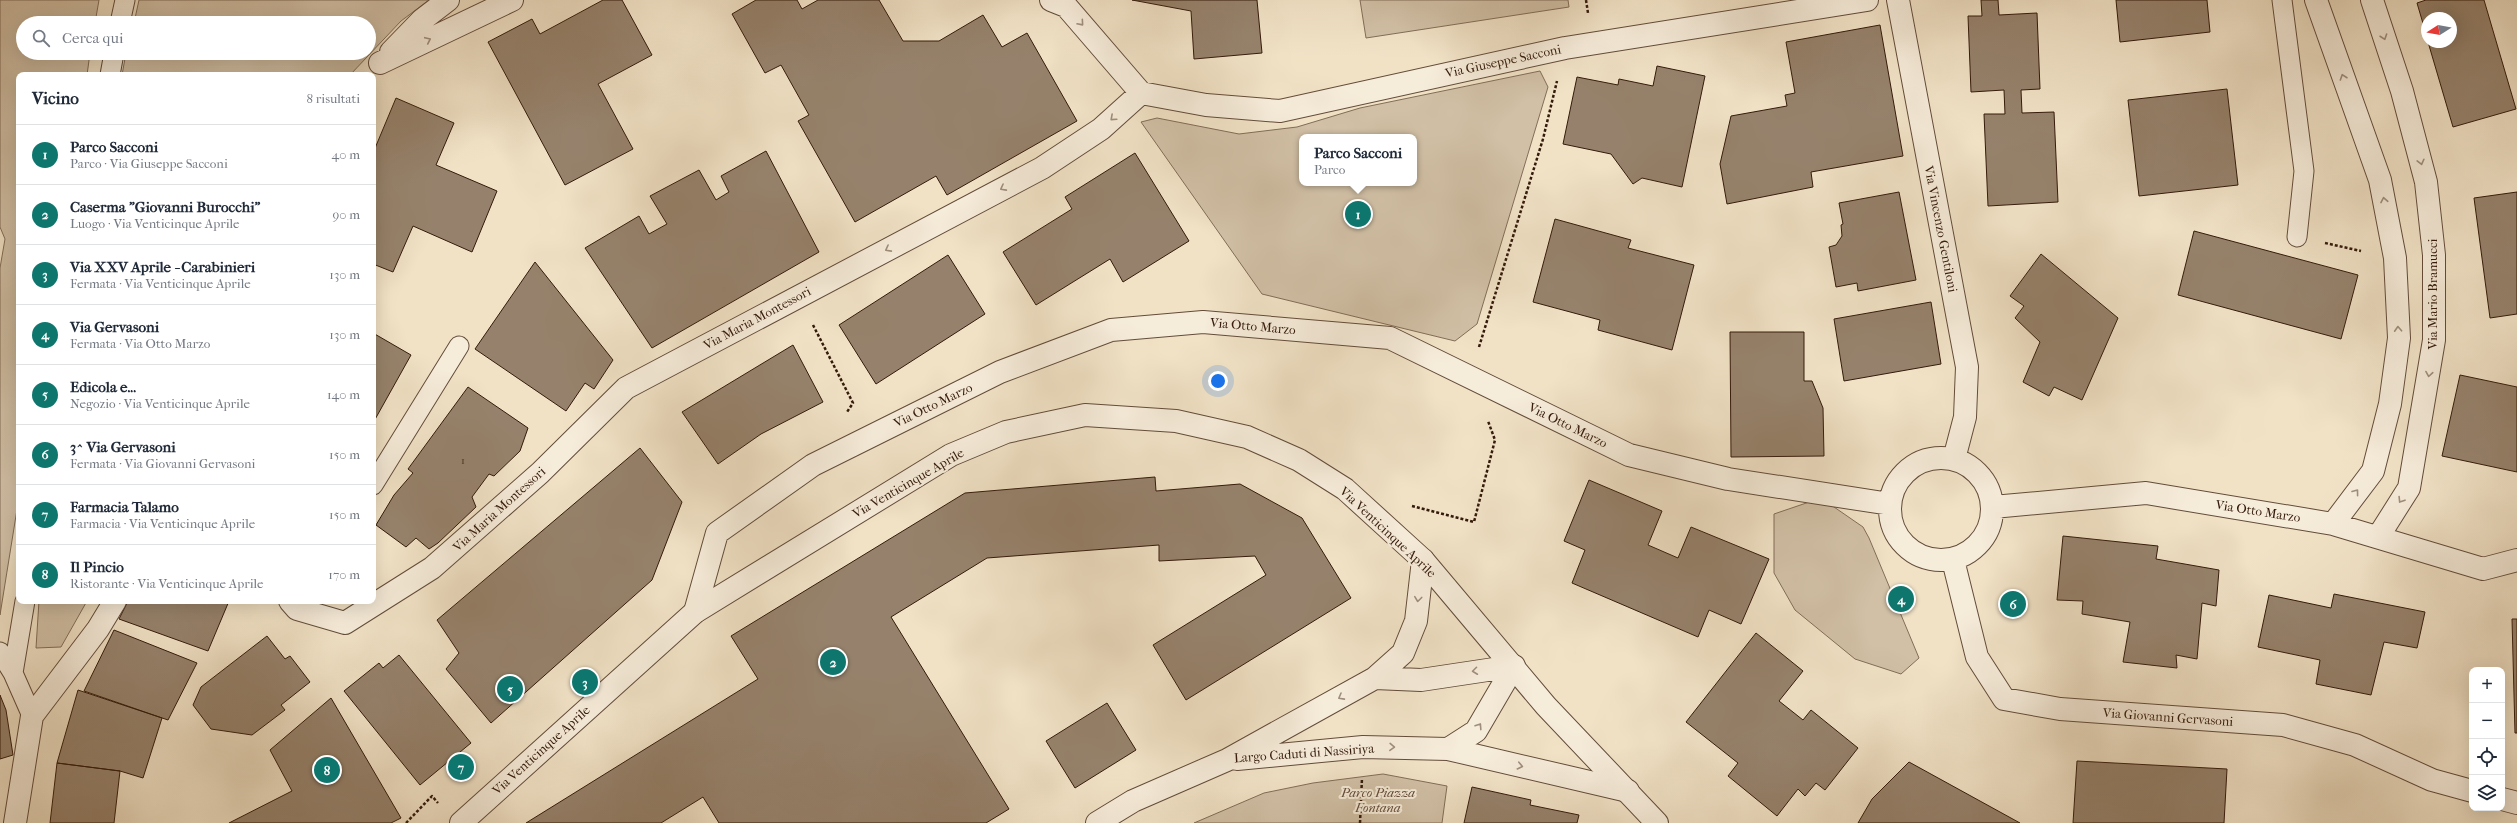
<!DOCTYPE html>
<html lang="it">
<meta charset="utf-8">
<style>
:root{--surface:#fff;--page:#f2f2f3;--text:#1f2937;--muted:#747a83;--line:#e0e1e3;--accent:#0f766e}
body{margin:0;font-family:"IM FELL French Canon",serif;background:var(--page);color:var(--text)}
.controls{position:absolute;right:12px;bottom:12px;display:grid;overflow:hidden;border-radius:8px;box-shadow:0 4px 16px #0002}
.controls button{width:36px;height:36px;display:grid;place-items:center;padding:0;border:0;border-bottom:1px solid var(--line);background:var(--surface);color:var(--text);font:20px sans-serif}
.compass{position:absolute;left:2421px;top:12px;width:36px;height:36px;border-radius:50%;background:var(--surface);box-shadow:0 4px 16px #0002;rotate:259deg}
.you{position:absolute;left:1218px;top:381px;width:14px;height:14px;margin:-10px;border:3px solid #fff;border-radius:50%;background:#1a73e8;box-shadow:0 0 0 6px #1a73e833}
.badge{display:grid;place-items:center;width:26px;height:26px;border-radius:50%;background:var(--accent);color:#fff;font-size:13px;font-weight:700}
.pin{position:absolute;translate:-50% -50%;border:2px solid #fff;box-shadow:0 1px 4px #0006}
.popup{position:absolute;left:1299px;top:134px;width:118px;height:52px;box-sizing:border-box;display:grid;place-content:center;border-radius:8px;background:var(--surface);filter:drop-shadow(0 1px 3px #0005);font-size:13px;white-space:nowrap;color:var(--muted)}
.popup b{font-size:15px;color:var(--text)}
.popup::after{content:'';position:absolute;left:50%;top:100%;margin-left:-8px;border:8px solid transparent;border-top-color:var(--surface)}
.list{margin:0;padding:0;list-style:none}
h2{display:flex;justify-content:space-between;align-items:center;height:52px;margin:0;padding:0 16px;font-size:17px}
h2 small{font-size:13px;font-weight:400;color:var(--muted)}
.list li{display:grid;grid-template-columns:26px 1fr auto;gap:12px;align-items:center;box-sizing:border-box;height:60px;padding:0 16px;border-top:1px solid var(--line)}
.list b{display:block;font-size:15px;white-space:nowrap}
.list p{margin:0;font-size:13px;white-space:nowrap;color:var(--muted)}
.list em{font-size:13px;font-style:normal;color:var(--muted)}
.icon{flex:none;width:22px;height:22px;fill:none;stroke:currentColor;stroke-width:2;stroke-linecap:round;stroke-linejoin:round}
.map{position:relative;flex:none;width:2517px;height:823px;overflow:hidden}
.search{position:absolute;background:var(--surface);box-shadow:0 4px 16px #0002;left:16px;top:16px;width:360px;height:44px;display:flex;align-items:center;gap:10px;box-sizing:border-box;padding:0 14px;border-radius:22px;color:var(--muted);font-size:15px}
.panel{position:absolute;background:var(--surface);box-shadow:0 4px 16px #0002;left:16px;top:72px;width:360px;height:532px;border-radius:8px}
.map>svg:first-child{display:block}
.green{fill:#d1c0a6;stroke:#826d58;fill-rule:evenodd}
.building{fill:#96826c;stroke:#341a0b}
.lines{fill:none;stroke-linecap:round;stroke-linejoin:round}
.service-casing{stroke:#634c3a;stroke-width:21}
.minor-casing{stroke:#634c3a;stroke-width:24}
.tertiary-casing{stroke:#634c3a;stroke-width:24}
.path{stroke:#341a0b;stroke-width:2.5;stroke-dasharray:3 2;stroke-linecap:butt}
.service{stroke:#f6ecda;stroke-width:19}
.minor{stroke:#f6ecda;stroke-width:22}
.tertiary{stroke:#f6ecda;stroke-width:22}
.oneway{stroke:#9f8e7d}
.labels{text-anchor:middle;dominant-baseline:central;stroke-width:4;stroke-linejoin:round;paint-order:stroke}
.number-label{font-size:11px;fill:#4c3423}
.street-label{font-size:13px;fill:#341a0b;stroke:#f6ecda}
.park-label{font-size:13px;font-style:italic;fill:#634c3a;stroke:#f6ecda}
</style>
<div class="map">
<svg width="2517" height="823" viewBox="0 0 2517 823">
<rect width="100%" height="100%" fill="#f1e2c6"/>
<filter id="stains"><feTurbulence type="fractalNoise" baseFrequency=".005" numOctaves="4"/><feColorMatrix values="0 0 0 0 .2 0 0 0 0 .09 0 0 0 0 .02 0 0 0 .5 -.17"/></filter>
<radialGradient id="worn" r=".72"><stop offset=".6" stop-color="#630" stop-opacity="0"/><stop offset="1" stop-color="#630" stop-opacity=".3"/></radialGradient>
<!-- green -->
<path class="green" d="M 0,0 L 99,0 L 95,23 L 23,23 L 23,53 L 90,53 L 87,75 L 19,75 L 19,497 L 0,615 L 0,268 L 5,239 L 0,227 Z
M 139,0 L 429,0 L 401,21 L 350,75 L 122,75 L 126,53 L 369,53 L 369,23 L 134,23 Z
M 1360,0 L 1568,0 L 1569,7 L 1366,38 Z
M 1540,71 L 1548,87 L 1477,324 L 1455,341 L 1262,294 L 1141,122 L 1157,118 L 1239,134 L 1297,127 L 1360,108 ZM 1302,137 L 1414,137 L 1414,183 L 1302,183 Z
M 1821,498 L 1863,527 L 1869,538 L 1919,658 L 1901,674 L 1855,659 L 1795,610 L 1774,573 L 1774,514 Z
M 39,601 L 87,601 L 61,647 L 36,648 Z
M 1383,774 L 1447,786 L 1442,823 L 1194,823 L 1264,793 L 1313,783 Z"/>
<!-- building -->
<path class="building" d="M 603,0 L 622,0 L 652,55 L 598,84 L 633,149 L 565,185 L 488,42 L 532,19 L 540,34 Z
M 756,0 L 797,0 L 802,9 L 818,0 L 879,0 L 903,41 L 939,41 L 983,15 L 1002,47 L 1027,33 L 1077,121 L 947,195 L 936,176 L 855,222 L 798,121 L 809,115 L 781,65 L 765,73 L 732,14 Z
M 1132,0 L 1257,0 L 1262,53 L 1194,59 L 1191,11 Z
M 1981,0 L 1998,0 L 1999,15 L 2037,13 L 2040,89 L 2021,90 L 2022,113 L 2054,112 L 2058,202 L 1988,206 L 1984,114 L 2005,114 L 2004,90 L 1971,92 L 1968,16 L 1982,16 Z
M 2116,0 L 2207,0 L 2210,32 L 2120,42 Z
M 2426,0 L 2484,0 L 2516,109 L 2453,127 L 2428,42 L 2451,42 L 2451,18 L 2427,18 L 2427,37 L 2417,3 Z
M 1880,25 L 1903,156 L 1811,172 L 1813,187 L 1727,204 L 1720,164 L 1731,116 L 1787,106 L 1785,95 L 1795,93 L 1786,42 Z
M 1657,66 L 1705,76 L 1682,187 L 1642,178 L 1633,184 L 1611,154 L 1563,144 L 1577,77 L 1618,85 L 1619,79 L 1653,86 Z
M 2227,89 L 2238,185 L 2139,196 L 2128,100 Z
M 396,98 L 454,123 L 436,165 L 497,191 L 472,252 L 413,226 L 393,272 L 373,264 L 373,153 Z
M 766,151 L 819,252 L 652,348 L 585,248 L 639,216 L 649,234 L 667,224 L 650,196 L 699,170 L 716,200 L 729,192 L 721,176 Z
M 1135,153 L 1189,241 L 1123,282 L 1110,259 L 1036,305 L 1003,252 L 1072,209 L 1065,197 Z
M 1899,192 L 1916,280 L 1858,291 L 1857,283 L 1836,287 L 1829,247 L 1836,245 L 1842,236 L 1841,225 L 1843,224 L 1839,203 Z
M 2517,192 L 2517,314 L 2490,318 L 2474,198 Z
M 1555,219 L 1631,240 L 1628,248 L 1694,265 L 1672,350 L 1598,330 L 1600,320 L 1533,302 Z
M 2194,231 L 2358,275 L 2341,339 L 2178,295 Z
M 2041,254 L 2118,318 L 2082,400 L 2054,387 L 2049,396 L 2023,382 L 2040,342 L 2015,318 L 2024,306 L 2010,296 Z
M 948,255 L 985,314 L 876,384 L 839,325 Z
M 535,262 L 613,360 L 594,389 L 585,383 L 566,411 L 475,349 Z
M 1931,302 L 1941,364 L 1844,381 L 1834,319 Z
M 1730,332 L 1804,332 L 1804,381 L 1812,381 L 1823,408 L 1824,456 L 1731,457 Z
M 373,333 L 411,355 L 373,423 Z
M 793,345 L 823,402 L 761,434 L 718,464 L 682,412 Z
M 2460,375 L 2517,387 L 2517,472 L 2442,456 Z
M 468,387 L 528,428 L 520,451 L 494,476 L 489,474 L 472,497 L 476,507 L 438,543 L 429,549 L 416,538 L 406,547 L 376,525 L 394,495 L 413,473 L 408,469 Z
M 640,448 L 682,502 L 652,580 L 491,723 L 446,669 L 459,653 L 437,620 Z
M 1155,477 L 1156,491 L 1240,484 L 1302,518 L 1351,598 L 1186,700 L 1153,645 L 1266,575 L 1255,556 L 1159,561 L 1159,545 L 987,558 L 891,617 L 1009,809 L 986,823 L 719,823 L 703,797 L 661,823 L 526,823 L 758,679 L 731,636 L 965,493 Z
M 1589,480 L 1662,511 L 1648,545 L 1678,558 L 1691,527 L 1769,559 L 1741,624 L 1709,610 L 1698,637 L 1572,583 L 1585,550 L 1564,541 Z
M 2063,536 L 2158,546 L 2156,559 L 2219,570 L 2216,606 L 2202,603 L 2197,659 L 2176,655 L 2177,668 L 2123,662 L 2130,622 L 2082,614 L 2083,601 L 2057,600 Z
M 2334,594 L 2425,612 L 2417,648 L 2384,642 L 2371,695 L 2316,684 L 2320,660 L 2258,647 L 2269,595 L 2331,608 Z
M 128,601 L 229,601 L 208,651 L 119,619 Z
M 2512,619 L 2517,619 L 2517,733 L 2515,733 Z
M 114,630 L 197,663 L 168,720 L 84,691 Z
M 1756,633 L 1803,671 L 1779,701 L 1803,720 L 1811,710 L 1858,748 L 1825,790 L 1816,783 L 1805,796 L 1798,789 L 1777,816 L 1728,776 L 1738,763 L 1686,722 Z
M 267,636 L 285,659 L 290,656 L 310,682 L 281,705 L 285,710 L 252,735 L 211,729 L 193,705 L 201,687 Z
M 399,655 L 471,743 L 420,785 L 344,691 L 379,663 L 383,668 Z
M 78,690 L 162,718 L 143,778 L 120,771 L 57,763 Z
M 0,695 L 6,710 L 13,755 L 0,759 Z
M 331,698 L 401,818 L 391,823 L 229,823 L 292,791 L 270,750 Z
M 1107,703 L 1136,750 L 1075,788 L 1046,741 Z
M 2077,761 L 2227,769 L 2224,823 L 2073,823 Z
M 1909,762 L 2020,823 L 1858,823 L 1872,799 Z
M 57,763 L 120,771 L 114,823 L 50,823 Z
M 1472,787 L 1531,800 L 1530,805 L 1579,815 L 1577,823 L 1464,823 Z"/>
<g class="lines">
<!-- service casing -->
<g class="service-casing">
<path id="service" d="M 2282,0 L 2304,171 L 2297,237
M 120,23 L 125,0
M 110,75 L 114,53
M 373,485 L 459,346
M 25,601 L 13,673 L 32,716
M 0,652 L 13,673"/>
</g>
<!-- minor casing -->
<g class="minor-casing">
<path id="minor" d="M 1898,0 L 1967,367 L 1965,417 L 1954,459
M 2316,0 L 2380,180 L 2395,258 L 2399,338 L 2390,404 L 2373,471 L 2333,524
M 2372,0 L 2402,91 L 2426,182 L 2434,255 L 2434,340 L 2409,488 L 2378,537
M 391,52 L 422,20 L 448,0
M 380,63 L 512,0
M 1141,93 L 1206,105 L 1280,111 L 1565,48 L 1867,0
M1890 509a51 51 0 1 1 102 0a51 51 0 1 1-102 0Z
M 1993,507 L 2146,493 L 2333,524 L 2483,569 L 2517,560
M 1953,560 L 1977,657 L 2004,699 L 2060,709 L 2283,725 L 2355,745 L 2432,780 L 2472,791
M 290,601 L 297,609 L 345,623 L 432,568 L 540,473 L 626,388 L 1042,168 L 1101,129 L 1141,93 L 1066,6 L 1051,0
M 695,612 L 717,533 L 813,465 L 1000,372 L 1111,330 L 1203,322 L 1390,338 L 1629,455 L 1728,479 L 1890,504
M 1375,678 L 1421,680 L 1514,666
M 1448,749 L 1476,731 L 1514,666
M 1237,759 L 1363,747 L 1448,749 L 1628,791
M 2502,799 L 2517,803
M 15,823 L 32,716 L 98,629 L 115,601
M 1097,823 L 1133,801 L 1227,760 L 1375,678 L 1403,653 L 1416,621 L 1423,560"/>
</g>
<!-- tertiary casing -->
<g class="tertiary-casing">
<path id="tertiary" d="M 461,823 L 695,612 L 951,455 L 1006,432 L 1085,415 L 1176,421 L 1247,437 L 1299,460 L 1345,489 L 1423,560 L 1546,706 L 1657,823"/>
</g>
<!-- path -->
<path class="path" d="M 1586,0 L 1588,13
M 2325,243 L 2361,251
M 813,325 L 853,403 L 847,412
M 1479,347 L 1543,139 L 1557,81
M 1412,506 L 1474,522 L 1495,440 L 1488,421
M 406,823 L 432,796 L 438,803
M 1360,823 L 1362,778"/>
<!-- service -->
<use href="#service" class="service"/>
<!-- minor -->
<use href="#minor" class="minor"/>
<!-- tertiary -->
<use href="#tertiary" class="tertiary"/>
</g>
<!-- one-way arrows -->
<defs><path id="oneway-chevron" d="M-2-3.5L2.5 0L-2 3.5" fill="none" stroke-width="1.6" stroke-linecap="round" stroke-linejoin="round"/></defs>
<g class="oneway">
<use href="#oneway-chevron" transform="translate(1081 23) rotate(49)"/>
<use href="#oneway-chevron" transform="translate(2384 37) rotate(71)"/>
<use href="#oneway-chevron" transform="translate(428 40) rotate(-25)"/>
<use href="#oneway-chevron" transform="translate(2343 77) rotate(-109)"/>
<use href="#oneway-chevron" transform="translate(1113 118) rotate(138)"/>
<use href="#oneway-chevron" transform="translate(2421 162) rotate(76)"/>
<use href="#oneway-chevron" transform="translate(1003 188) rotate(152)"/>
<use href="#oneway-chevron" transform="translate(2384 200) rotate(-101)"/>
<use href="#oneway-chevron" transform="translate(888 249) rotate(152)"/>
<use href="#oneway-chevron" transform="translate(2398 329) rotate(-93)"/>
<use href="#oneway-chevron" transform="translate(2429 374) rotate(99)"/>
<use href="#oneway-chevron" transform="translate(2356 492) rotate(-53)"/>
<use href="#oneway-chevron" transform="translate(2401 500) rotate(122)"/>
<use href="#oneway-chevron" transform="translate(1418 599) rotate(97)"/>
<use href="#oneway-chevron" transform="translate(1475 671) rotate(173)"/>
<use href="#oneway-chevron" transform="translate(1341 697) rotate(151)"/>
<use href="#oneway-chevron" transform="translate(1479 726) rotate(-57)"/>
<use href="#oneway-chevron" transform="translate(1392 747) rotate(2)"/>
<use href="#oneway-chevron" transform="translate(1520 766) rotate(13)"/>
</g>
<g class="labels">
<!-- number labels -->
<g class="number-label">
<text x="463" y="460">1</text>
</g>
<!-- street labels -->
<g class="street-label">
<text transform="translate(1503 61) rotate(-12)">Via Giuseppe Sacconi</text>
<text transform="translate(1941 229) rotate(79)">Via Vincenzo Gentiloni</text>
<text transform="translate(2432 294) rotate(-90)">Via Mario Bramucci</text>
<text transform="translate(757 318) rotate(-28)">Via Maria Montessori</text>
<text transform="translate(1253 326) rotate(5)">Via Otto Marzo</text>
<text transform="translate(933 405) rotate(-26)">Via Otto Marzo</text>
<text transform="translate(1568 425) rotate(26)">Via Otto Marzo</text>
<text transform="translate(908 483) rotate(-30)">Via Venticinque Aprile</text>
<text transform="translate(499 509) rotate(-42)">Via Maria Montessori</text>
<text transform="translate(2258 511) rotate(9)">Via Otto Marzo</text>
<text transform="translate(1388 532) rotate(43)">Via Venticinque Aprile</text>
<text transform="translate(2168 717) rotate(4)">Via Giovanni Gervasoni</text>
<text transform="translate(541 750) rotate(-42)">Via Venticinque Aprile</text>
<text transform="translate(1304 753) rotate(-4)">Largo Caduti di Nassiriya</text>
</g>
<!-- park labels -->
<g class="park-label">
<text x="1378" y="792">Parco Piazza<tspan x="1378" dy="15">Fontana</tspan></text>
</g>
</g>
<rect width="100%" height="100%" filter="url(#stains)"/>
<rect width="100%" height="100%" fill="url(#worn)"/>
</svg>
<div class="controls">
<button>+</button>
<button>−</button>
<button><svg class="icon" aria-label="locate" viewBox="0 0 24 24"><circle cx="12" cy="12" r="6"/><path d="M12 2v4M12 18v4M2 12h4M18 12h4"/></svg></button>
<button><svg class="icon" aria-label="layers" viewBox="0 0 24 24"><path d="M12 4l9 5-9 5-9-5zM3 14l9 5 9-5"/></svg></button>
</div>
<svg class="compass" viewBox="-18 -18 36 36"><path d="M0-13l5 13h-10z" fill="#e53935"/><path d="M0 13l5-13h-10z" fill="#747a83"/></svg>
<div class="you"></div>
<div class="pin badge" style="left:1358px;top:214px">1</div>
<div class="popup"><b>Parco Sacconi</b>Parco</div>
<div class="pin badge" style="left:833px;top:662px">2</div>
<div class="pin badge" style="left:585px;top:682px">3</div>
<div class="pin badge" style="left:1901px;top:599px">4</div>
<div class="pin badge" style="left:510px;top:689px">5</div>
<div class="pin badge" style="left:2013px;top:604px">6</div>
<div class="pin badge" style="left:461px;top:767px">7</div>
<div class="pin badge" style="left:327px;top:770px">8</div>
<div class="search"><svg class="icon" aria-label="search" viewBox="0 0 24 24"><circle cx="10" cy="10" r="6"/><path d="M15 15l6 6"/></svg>Cerca qui</div>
<section class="panel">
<h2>Vicino<small>8 risultati</small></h2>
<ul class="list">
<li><span class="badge">1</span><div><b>Parco Sacconi</b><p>Parco · Via Giuseppe Sacconi</p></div><em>40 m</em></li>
<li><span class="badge">2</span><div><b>Caserma &quot;Giovanni Burocchi&quot;</b><p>Luogo · Via Venticinque Aprile</p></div><em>90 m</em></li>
<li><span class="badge">3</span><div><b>Via XXV Aprile - Carabinieri</b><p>Fermata · Via Venticinque Aprile</p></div><em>130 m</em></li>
<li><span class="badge">4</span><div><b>Via Gervasoni</b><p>Fermata · Via Otto Marzo</p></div><em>130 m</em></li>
<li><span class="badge">5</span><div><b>Edicola e...</b><p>Negozio · Via Venticinque Aprile</p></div><em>140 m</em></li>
<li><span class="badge">6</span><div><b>3^ Via Gervasoni</b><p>Fermata · Via Giovanni Gervasoni</p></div><em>150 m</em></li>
<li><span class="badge">7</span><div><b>Farmacia Talamo</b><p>Farmacia · Via Venticinque Aprile</p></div><em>150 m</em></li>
<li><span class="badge">8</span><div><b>Il Pincio</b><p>Ristorante · Via Venticinque Aprile</p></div><em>170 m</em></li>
</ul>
</section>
</div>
